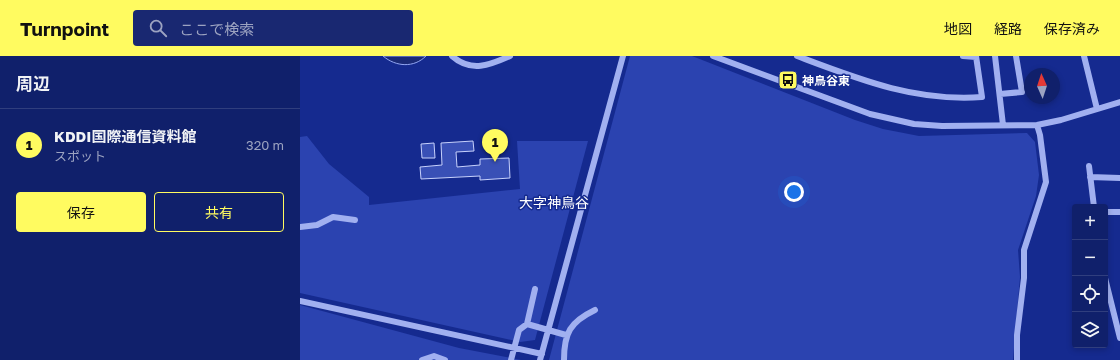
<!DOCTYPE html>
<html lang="ja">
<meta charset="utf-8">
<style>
:root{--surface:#10206b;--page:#192871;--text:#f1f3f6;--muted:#9ca3c1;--line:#303e7e;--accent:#fffb60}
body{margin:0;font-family:"Golos Text","Noto Sans JP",sans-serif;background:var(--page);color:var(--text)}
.controls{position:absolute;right:12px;bottom:12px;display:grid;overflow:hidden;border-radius:4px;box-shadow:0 2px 6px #0003}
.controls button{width:36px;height:36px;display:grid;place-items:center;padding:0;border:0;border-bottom:1px solid var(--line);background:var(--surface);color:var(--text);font:20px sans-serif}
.compass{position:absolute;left:724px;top:12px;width:36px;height:36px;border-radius:50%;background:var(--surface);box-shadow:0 2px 6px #0003;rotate:357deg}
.you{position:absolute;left:494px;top:136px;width:14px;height:14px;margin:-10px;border:3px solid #fff;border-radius:50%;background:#1a73e8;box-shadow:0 0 0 6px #1a73e833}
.badge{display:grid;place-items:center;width:26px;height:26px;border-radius:50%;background:var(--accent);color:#111;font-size:13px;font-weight:700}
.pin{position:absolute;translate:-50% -33px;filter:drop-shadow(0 1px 2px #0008)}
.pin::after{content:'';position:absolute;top:21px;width:14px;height:12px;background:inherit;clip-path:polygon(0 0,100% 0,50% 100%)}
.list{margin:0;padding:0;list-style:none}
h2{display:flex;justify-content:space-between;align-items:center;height:52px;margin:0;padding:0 16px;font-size:17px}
h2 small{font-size:13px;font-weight:400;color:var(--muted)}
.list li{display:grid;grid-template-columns:26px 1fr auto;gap:12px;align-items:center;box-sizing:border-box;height:72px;padding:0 16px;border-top:1px solid var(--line)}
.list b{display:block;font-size:15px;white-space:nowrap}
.list p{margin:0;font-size:13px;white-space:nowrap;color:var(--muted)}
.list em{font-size:13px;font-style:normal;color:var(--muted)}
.actions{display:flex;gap:8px;padding:12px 16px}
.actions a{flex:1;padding:9px 0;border:1px solid var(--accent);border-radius:4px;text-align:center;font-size:14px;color:var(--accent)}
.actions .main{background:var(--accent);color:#111}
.icon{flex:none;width:22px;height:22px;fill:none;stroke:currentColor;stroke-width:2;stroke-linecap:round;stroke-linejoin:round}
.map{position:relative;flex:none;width:820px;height:304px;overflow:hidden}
header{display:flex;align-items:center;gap:24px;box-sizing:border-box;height:56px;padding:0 20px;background:var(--accent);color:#111}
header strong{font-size:19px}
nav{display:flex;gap:22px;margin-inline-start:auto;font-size:14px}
.search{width:280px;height:36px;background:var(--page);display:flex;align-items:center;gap:10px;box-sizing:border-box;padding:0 14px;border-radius:4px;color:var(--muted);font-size:15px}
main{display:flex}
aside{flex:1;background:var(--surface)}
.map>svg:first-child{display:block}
.green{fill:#2b43b0}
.water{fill:#1a2a77;stroke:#93a6f3}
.building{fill:#3950b6;stroke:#c7d1fc}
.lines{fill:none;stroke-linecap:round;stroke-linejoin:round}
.minor{stroke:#a1b0f0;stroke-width:6}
.labels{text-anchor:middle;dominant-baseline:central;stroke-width:3;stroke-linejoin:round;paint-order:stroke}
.poi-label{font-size:12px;font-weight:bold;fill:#fff;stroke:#152a8f;text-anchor:start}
.quarter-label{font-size:14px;fill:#fff;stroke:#152a8f}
</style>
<header>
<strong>Turnpoint</strong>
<div class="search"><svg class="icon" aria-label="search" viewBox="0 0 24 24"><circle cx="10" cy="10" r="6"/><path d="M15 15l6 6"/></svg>ここで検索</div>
<nav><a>地図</a><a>経路</a><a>保存済み</a></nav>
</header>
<main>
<aside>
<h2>周辺<small></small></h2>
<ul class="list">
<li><span class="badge">1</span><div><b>KDDI国際通信資料館</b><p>スポット</p></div><em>320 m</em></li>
</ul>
<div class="actions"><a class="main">保存</a><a>共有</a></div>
</aside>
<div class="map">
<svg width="820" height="304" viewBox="0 0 820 304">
<rect width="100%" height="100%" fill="#152a8f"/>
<!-- green -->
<path class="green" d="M 330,0 L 392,0 L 555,64 L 583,73 L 619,80 L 727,77 L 735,86 L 739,119 L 736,140 L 718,194 L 720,221 L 713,304 L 249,304 Z
M 7,80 L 29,108 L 69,141 L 69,149 L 220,133 L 217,85 L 288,85 L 235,284 L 220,286 L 0,237 L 0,81 Z
M 0,249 L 159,292 L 221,304 L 0,304 Z"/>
<!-- water -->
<path class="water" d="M 83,0 L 126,0 C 114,12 96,11 83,0 Z"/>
<!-- building -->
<path class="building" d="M 173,85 L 174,95 L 156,96 L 157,111 L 180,109 L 180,103 L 209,102 L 210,122 L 180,124 L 180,120 L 121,123 L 120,111 L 142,109 L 141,87 Z
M 134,87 L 135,102 L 122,102 L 121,88 Z"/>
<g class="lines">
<!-- minor -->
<path class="minor" d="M 152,0 C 171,17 190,9 210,0
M 413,0 L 570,58 L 614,68 L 642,70 L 737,69 L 761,64 L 820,46
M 497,0 C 558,23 615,46 682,41 L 676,0
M 663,0 L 676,1
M 695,0 L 703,69
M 784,0 L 797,53
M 700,38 L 722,36 L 716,0
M 789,110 L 794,151
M 790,121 L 820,122
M 805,156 L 820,156
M 0,171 L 17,169 L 33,161 L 55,164
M 805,222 L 820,282
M 0,245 L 242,298
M 227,268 L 266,279
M 122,304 L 134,300 L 145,304
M 211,304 L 219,274 L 227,268 L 235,233
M 240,304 L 323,0
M 264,304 C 264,277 270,266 295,254
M 717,304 L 717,279 L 724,222 L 724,194 L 746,126 L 740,79 L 737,69"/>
</g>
<!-- icons -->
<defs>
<g id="bus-square" transform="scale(1)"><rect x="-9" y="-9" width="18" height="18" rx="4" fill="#fffb60" stroke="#152a8f"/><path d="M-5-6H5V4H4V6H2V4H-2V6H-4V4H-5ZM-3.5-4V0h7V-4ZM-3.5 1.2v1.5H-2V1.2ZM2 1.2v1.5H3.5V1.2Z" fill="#111"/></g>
</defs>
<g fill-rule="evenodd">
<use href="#bus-square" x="488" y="24"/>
</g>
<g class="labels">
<!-- poi labels -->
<g class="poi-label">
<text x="502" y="24">神鳥谷東</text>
</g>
<!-- quarter labels -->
<g class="quarter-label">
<text x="254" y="146">大字神鳥谷</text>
</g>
</g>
</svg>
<div class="controls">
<button>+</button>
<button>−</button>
<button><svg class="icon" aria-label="locate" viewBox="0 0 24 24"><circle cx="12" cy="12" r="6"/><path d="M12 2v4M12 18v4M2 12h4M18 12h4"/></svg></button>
<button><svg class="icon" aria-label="layers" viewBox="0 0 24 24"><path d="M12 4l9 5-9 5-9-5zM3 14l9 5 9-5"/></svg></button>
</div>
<svg class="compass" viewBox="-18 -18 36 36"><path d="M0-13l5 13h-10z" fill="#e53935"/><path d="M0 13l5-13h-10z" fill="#9ca3c1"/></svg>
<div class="you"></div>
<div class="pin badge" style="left:195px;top:106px">1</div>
</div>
</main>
